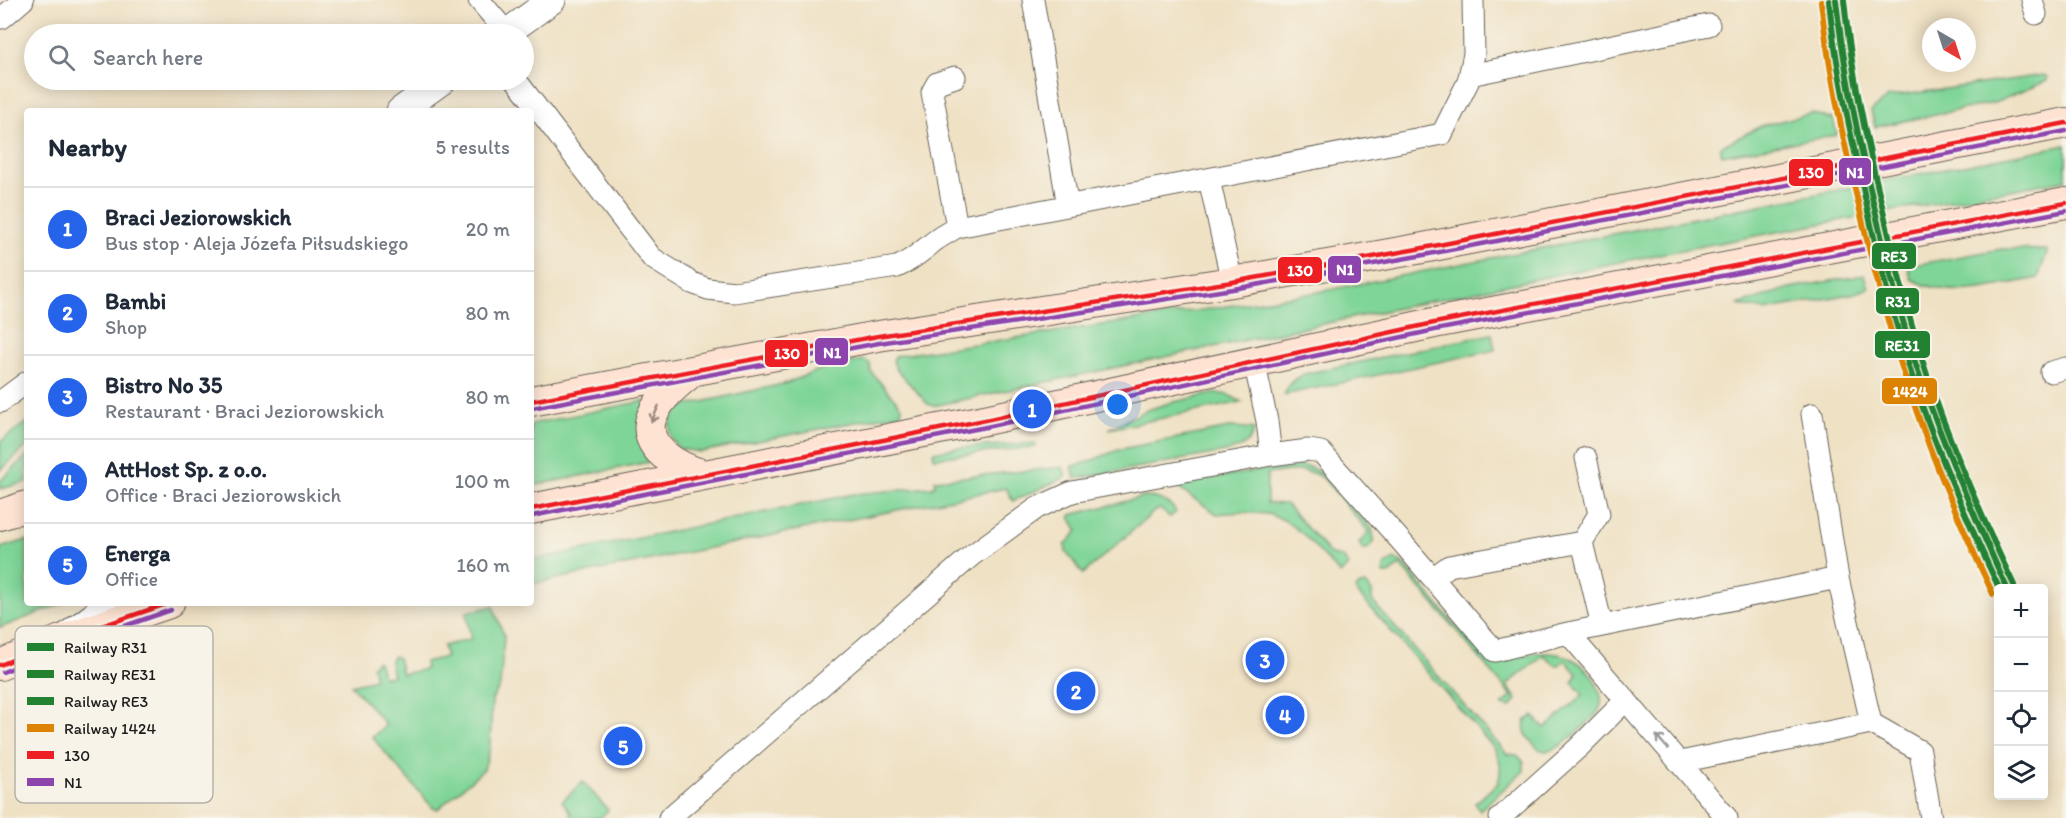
<!DOCTYPE html>
<meta charset="utf-8">
<style>
:root{--surface:#fff;--page:#f2f2f3;--text:#1f2937;--muted:#747a83;--line:#e0e1e3;--accent:#2563eb}
body{margin:0;font-family:Itim,sans-serif;background:var(--page);color:var(--text)}
.controls{position:absolute;right:18px;bottom:18px;display:grid;overflow:hidden;border-radius:6px;box-shadow:0 3px 15px #0003}
.controls button{width:54px;height:54px;display:grid;place-items:center;padding:0;border:0;border-bottom:2px solid var(--line);background:var(--surface);color:var(--text);font:30px sans-serif}
.compass{position:absolute;left:1922px;top:18px;width:54px;height:54px;border-radius:50%;background:var(--surface);box-shadow:0 3px 15px #0003;rotate:141deg}
.you{position:absolute;left:1118px;top:405px;width:21px;height:21px;margin:-15px;border:4px solid #fff;border-radius:50%;background:#1a73e8;box-shadow:0 0 0 9px #1a73e833}
.badge{display:grid;place-items:center;width:39px;height:39px;border-radius:50%;background:var(--accent);color:#fff;font-size:20px;font-weight:700}
.pin{position:absolute;translate:-50% -50%;border:3px solid #fff;box-shadow:0 2px 6px #0006}
.list{margin:0;padding:0;list-style:none}
h2{display:flex;justify-content:space-between;align-items:center;height:78px;margin:0;padding:0 24px;font-size:26px}
h2 small{font-size:20px;font-weight:400;color:var(--muted)}
.list li{display:grid;grid-template-columns:39px 1fr auto;gap:18px;align-items:center;box-sizing:border-box;height:84px;padding:0 24px;border-top:2px solid var(--line)}
.list b{display:block;font-size:22px;white-space:nowrap}
.list p{margin:0;font-size:20px;white-space:nowrap;color:var(--muted)}
.list em{font-size:20px;font-style:normal;color:var(--muted)}
.icon{flex:none;width:33px;height:33px;fill:none;stroke:currentColor;stroke-width:2;stroke-linecap:round;stroke-linejoin:round}
.map{position:relative;flex:none;width:2066px;height:818px;overflow:hidden}
.search{position:absolute;background:var(--surface);box-shadow:0 3px 15px #0003;left:24px;top:24px;width:510px;height:66px;display:flex;align-items:center;gap:15px;box-sizing:border-box;padding:0 21px;border-radius:33px;color:var(--muted);font-size:22px}
.panel{position:absolute;background:var(--surface);box-shadow:0 3px 15px #0003;left:24px;top:108px;width:510px;height:498px;border-radius:6px}
.map>svg:first-child{display:block}
.green{fill:#7fd598;stroke:#4e785a;stroke-width:1.5}
.lines{fill:none;stroke-linecap:round;stroke-linejoin:round}
.minor-casing{stroke:#666157;stroke-width:23}
.tertiary-casing{stroke:#666157;stroke-width:29}
.secondary-casing{stroke:#666157;stroke-width:32}
.minor{stroke:#fff;stroke-width:21}
.tertiary{stroke:#fff;stroke-width:27}
.secondary{stroke:#fee3d2;stroke-width:30}
.bus-1-casing{stroke:#f7f3e8;stroke-width:9}
.bus-2-casing{stroke:#f7f3e8;stroke-width:9}
.bus-1{stroke:#ee1f23;stroke-width:4.5}
.bus-2{stroke:#8e44ad;stroke-width:4.5}
.rail-1-casing{stroke:#f7f3e8;stroke-width:10}
.rail-2-casing{stroke:#f7f3e8;stroke-width:10}
.rail-3-casing{stroke:#f7f3e8;stroke-width:10}
.rail-4-casing{stroke:#f7f3e8;stroke-width:10}
.rail-1{stroke:#238132;stroke-width:6}
.rail-2{stroke:#238132;stroke-width:6}
.rail-3{stroke:#238132;stroke-width:6}
.rail-4{stroke:#dd8304;stroke-width:6}
.oneway{stroke:#988980}
.oneway2{stroke:#999}
.key{fill:#f7f3e8;stroke:#b5b2ab;stroke-width:1.5}
.key-label{font-size:16px;fill:#1c1c1c}
.line-badge{stroke:#f7f3e8;stroke-width:2}
.badge-label{font-size:16px;text-anchor:middle;font-weight:bold;fill:#fff}
</style>
<div class="map">
<svg width="2066" height="818" viewBox="0 0 2066 818">
<rect width="100%" height="100%" fill="#f7f3e8"/>
<filter id="ink" filterUnits="userSpaceOnUse"><feTurbulence type="fractalNoise" baseFrequency=".0167" numOctaves="2"/><feDisplacementMap in="SourceGraphic" scale="12" xChannelSelector="R" yChannelSelector="G"/><feConvolveMatrix kernelMatrix="1 2 1 2 8 2 1 2 1" color-interpolation-filters="sRGB"/></filter>
<filter id="wash" filterUnits="userSpaceOnUse"><feTurbulence type="fractalNoise" baseFrequency=".008" numOctaves="4" result="noise"/><feDisplacementMap in="SourceGraphic" scale="24" xChannelSelector="R" yChannelSelector="G"/><feGaussianBlur stdDeviation="1.35" result="paint"/><feColorMatrix in="noise" values="0 0 0 0 0 0 0 0 0 0 0 0 0 0 0 0 0 1.4 0 .05"/><feComposite in="paint" operator="in"/></filter>
<g filter="url(#wash)">
<rect width="100%" height="100%" fill="#efe1c4"/>
<!-- green -->
<path class="green" d="M 2044,75 L 2047,77 L 2047,81 L 1994,103 L 1875,127 L 1871,111 L 1888,97 Z
M 1812,113 L 1830,119 L 1833,118 L 1837,135 L 1722,155 L 1720,147 L 1761,126 Z
M 2066,145 L 2066,180 C 1891,211 1715,242 1541,278 C 1338,319 1136,365 933,406 L 928,404 L 896,369 L 893,361 L 895,356 L 1308,294 Z
M 2001,249 L 2048,250 L 2038,278 C 1993,286 1954,301 1911,279 L 1908,266 Z
M 1865,275 L 1869,288 L 1856,293 L 1765,310 L 1737,305 L 1790,288 Z
M 1492,334 L 1495,350 L 1284,395 L 1291,382 L 1304,374 Z
M 865,360 L 870,364 L 871,372 L 902,407 L 901,413 L 701,452 L 680,449 C 666,436 666,421 680,407 L 787,383 L 829,366 Z
M 1216,393 L 1228,395 L 1242,402 L 1109,429 L 1147,410 L 1169,403 Z
M 644,401 L 645,456 L 649,462 L 531,486 L 531,424 Z
M 27,422 L 27,446 L 0,471 L 0,442 Z
M 1234,427 L 1255,429 C 1249,443 1244,447 1230,451 L 1075,479 L 1072,466 L 1079,465 L 1121,449 Z
M 1035,443 L 1036,447 L 934,458 L 933,452 L 955,448 Z
M 27,456 L 27,482 L 0,489 L 0,481 Z
M 1296,465 L 1310,467 L 1326,476 L 1372,529 C 1375,538 1374,548 1363,550 L 1359,543 L 1369,532 L 1323,478 C 1304,466 1288,471 1267,474 L 1267,503 L 1286,504 L 1331,555 L 1343,557 L 1348,566 L 1340,574 L 1304,535 L 1284,520 L 1268,514 L 1241,512 L 1217,514 L 1175,486 L 1206,479 Z
M 1063,467 L 1066,477 L 1013,501 L 1006,488 L 531,584 L 531,560 L 854,494 L 932,487 L 935,485 L 935,480 Z
M 1143,497 C 1156,497 1171,501 1176,512 L 1170,517 L 1160,509 L 1155,511 L 1083,574 L 1066,552 L 1065,545 L 1078,531 L 1070,517 L 1071,515 Z
M 27,540 L 27,603 L 64,603 L 0,628 L 0,548 Z
M 1394,559 L 1403,563 C 1419,581 1475,654 1494,659 C 1506,663 1518,655 1530,654 C 1560,649 1589,660 1599,691 C 1601,695 1602,700 1601,705 C 1598,717 1559,751 1547,751 C 1539,751 1536,747 1532,742 C 1526,735 1523,731 1525,721 L 1533,716 L 1545,728 L 1583,695 L 1572,682 L 1577,674 L 1565,660 L 1559,665 L 1555,665 L 1544,655 L 1507,685 L 1517,700 L 1510,707 L 1502,705 L 1512,696 L 1400,565 L 1389,574 L 1384,574 L 1384,566 Z
M 1366,584 L 1372,592 L 1372,601 L 1507,754 L 1517,755 L 1524,762 L 1524,771 L 1480,810 L 1475,803 L 1498,783 C 1502,770 1501,760 1494,748 L 1355,590 L 1360,585 Z
M 493,606 L 504,636 L 500,686 L 492,699 L 490,748 L 484,769 L 438,809 L 433,808 L 372,737 L 386,725 L 351,685 L 375,679 L 372,666 L 377,661 L 380,664 L 383,677 L 393,676 L 390,662 L 394,656 L 398,658 L 402,674 L 426,669 L 425,662 L 446,657 L 443,646 L 471,639 L 466,612 Z
M 583,782 L 608,810 L 600,818 L 568,818 L 572,814 L 562,801 Z"/>
</g>
<g filter="url(#ink)">
<g class="lines">
<!-- minor casing -->
<g class="minor-casing">
<path id="minor" d="M 479,0 L 507,33
M 1033,0 L 1068,206
M 2032,0 L 2036,14
M 2,18 L 23,0
M 1470,75 L 1709,25
M 955,77 L 937,83 L 932,92 L 957,227
M 516,80 L 652,258 L 692,283 L 708,289 L 734,292 L 897,267 C 913,260 923,250 936,240 C 943,235 951,231 957,227 L 1442,134 L 1468,82 L 1474,54 L 1473,0
M 1209,179 L 1232,282
M 1254,361 L 1267,421 L 1271,455 L 1308,450 L 1321,452 L 1400,540 L 1495,651 L 1568,633 L 1727,818
M 2051,372 L 2066,368
M 0,402 L 27,382
M 1812,414 L 1838,578
M 1582,542 L 1599,514 L 1586,458
M 1433,578 L 1449,566 L 1582,542 L 1602,626
M 1568,633 L 1838,578 L 1871,723 L 1920,751 L 1931,818
M 1680,762 L 1871,723
M 669,818 L 971,556 L 1037,508 L 1072,492 L 1271,455
M 1500,818 L 1579,747 L 1626,700"/>
</g>
<!-- tertiary casing -->
<g class="tertiary-casing">
<path id="tertiary" d="M 505,34 L 552,0
M 400,111 L 443,80
M 71,633 L 94,616 L 106,603"/>
</g>
<!-- secondary casing -->
<g class="secondary-casing">
<path id="secondary" d="M 693,371 C 678,383 660,397 652,416 C 639,448 680,468 704,475
M 531,401 L 878,336 L 1232,282 L 1423,248 L 2066,123
M 531,509 L 985,420 L 1434,323 L 2066,203
M 0,515 L 27,506
M 0,665 L 61,640 L 169,603"/>
</g>
<!-- minor -->
<use href="#minor" class="minor"/>
<!-- tertiary -->
<use href="#tertiary" class="tertiary"/>
<!-- secondary -->
<use href="#secondary" class="secondary"/>
<!-- bus-1 casing -->
<g class="bus-1-casing">
<path id="bus-1" d="M 531,401 L 878,336 L 1232,282 L 1423,248 L 2066,123
M 531,509 L 985,420 L 1434,323 L 2066,203
M 0,665 L 61,640 L 169,603"/>
</g>
<!-- bus-2 casing -->
<g class="bus-2-casing">
<path id="bus-2" d="M 532,408 L 879,343 L 1233,289 L 1424,255 L 2066,131
M 532,516 L 986,427 L 1435,330 L 2066,211
M 3,672 L 64,647 L 171,610"/>
</g>
<!-- bus-1 -->
<use href="#bus-1" class="bus-1"/>
<!-- bus-2 -->
<use href="#bus-2" class="bus-2"/>
<!-- rail-1 casing -->
<g class="rail-1-casing">
<path id="rail-1" d="M 1836,0 C 1843,62 1855,123 1869,184 C 1882,241 1896,299 1913,356 C 1939,436 1972,512 2007,588"/>
</g>
<!-- rail-2 casing -->
<g class="rail-2-casing">
<path id="rail-2" d="M 1829,1 C 1835,63 1848,124 1862,184 C 1877,254 1894,323 1917,391 C 1940,459 1969,524 1999,588"/>
</g>
<!-- rail-3 casing -->
<g class="rail-3-casing">
<path id="rail-3" d="M 1844,0 C 1850,61 1862,120 1876,180 C 1892,249 1908,319 1931,387 C 1955,455 1983,520 2014,585"/>
</g>
<!-- rail-4 casing -->
<g class="rail-4-casing">
<path id="rail-4" d="M 1821,2 C 1828,64 1840,125 1854,185 C 1870,255 1887,325 1910,392 C 1933,462 1962,528 1993,594"/>
</g>
<!-- rail-1 -->
<use href="#rail-1" class="rail-1"/>
<!-- rail-2 -->
<use href="#rail-2" class="rail-2"/>
<!-- rail-3 -->
<use href="#rail-3" class="rail-3"/>
<!-- rail-4 -->
<use href="#rail-4" class="rail-4"/>
</g>
<!-- one-way arrows -->
<defs><path id="oneway-shaft" d="M-6 0H5M1.5-3L5.5 0L1.5 3" fill="none" stroke-width="1.6" stroke-linecap="round" stroke-linejoin="round" transform="scale(1.5)"/></defs>
<use class="oneway" href="#oneway-shaft" transform="translate(655 414) rotate(114)"/>
<use class="oneway2" href="#oneway-shaft" transform="translate(1662 742) rotate(-131)"/>
</g>
<!-- legend -->
<rect x="15" y="626" width="198" height="177" rx="9" class="key"/>
<rect x="27" y="643" width="27" height="8" fill="#238132"/>
<rect x="27" y="670" width="27" height="8" fill="#238132"/>
<rect x="27" y="697" width="27" height="8" fill="#238132"/>
<rect x="27" y="724" width="27" height="8" fill="#dd8304"/>
<rect x="27" y="751" width="27" height="8" fill="#ee1f23"/>
<rect x="27" y="778" width="27" height="8" fill="#8e44ad"/>
<g class="key-label">
<text x="64" y="653">Railway R31</text>
<text x="64" y="680">Railway RE31</text>
<text x="64" y="707">Railway RE3</text>
<text x="64" y="734">Railway 1424</text>
<text x="64" y="761">130</text>
<text x="64" y="788">N1</text>
</g>
<g class="line-badge">
<rect x="1838" y="157" width="34" height="29" rx="6" fill="#8e44ad"/>
<rect x="1788" y="158" width="46" height="29" rx="6" fill="#ee1f23"/>
<rect x="1871" y="242" width="46" height="28" rx="6" fill="#238132"/>
<rect x="1327" y="255" width="35" height="29" rx="6" fill="#8e44ad"/>
<rect x="1277" y="256" width="46" height="28" rx="6" fill="#ee1f23"/>
<rect x="1875" y="287" width="45" height="28" rx="6" fill="#238132"/>
<rect x="1874" y="330" width="57" height="29" rx="6" fill="#238132"/>
<rect x="814" y="337" width="35" height="29" rx="6" fill="#8e44ad"/>
<rect x="764" y="339" width="45" height="29" rx="6" fill="#ee1f23"/>
<rect x="1881" y="377" width="57" height="28" rx="6" fill="#dd8304"/>
</g>
<g class="badge-label">
<text x="1855" y="178">N1</text>
<text x="1811" y="178">130</text>
<text x="1894" y="262">RE3</text>
<text x="1345" y="275">N1</text>
<text x="1300" y="276">130</text>
<text x="1898" y="307">R31</text>
<text x="1902" y="351">RE31</text>
<text x="832" y="358">N1</text>
<text x="787" y="359">130</text>
<text x="1910" y="397">1424</text>
</g>
</svg>
<div class="controls">
<button>+</button>
<button>−</button>
<button><svg class="icon" aria-label="locate" viewBox="0 0 24 24"><circle cx="12" cy="12" r="6"/><path d="M12 2v4M12 18v4M2 12h4M18 12h4"/></svg></button>
<button><svg class="icon" aria-label="layers" viewBox="0 0 24 24"><path d="M12 4l9 5-9 5-9-5zM3 14l9 5 9-5"/></svg></button>
</div>
<svg class="compass" viewBox="-18 -18 36 36"><path d="M0-13l5 13h-10z" fill="#e53935"/><path d="M0 13l5-13h-10z" fill="#747a83"/></svg>
<div class="you"></div>
<div class="pin badge" style="left:1032px;top:409px">1</div>
<div class="pin badge" style="left:1076px;top:691px">2</div>
<div class="pin badge" style="left:1265px;top:660px">3</div>
<div class="pin badge" style="left:1285px;top:715px">4</div>
<div class="pin badge" style="left:623px;top:746px">5</div>
<div class="search"><svg class="icon" aria-label="search" viewBox="0 0 24 24"><circle cx="10" cy="10" r="6"/><path d="M15 15l6 6"/></svg>Search here</div>
<section class="panel">
<h2>Nearby<small>5 results</small></h2>
<ul class="list">
<li><span class="badge">1</span><div><b>Braci Jeziorowskich</b><p>Bus stop · Aleja Józefa Piłsudskiego</p></div><em>20 m</em></li>
<li><span class="badge">2</span><div><b>Bambi</b><p>Shop</p></div><em>80 m</em></li>
<li><span class="badge">3</span><div><b>Bistro No 35</b><p>Restaurant · Braci Jeziorowskich</p></div><em>80 m</em></li>
<li><span class="badge">4</span><div><b>AttHost Sp. z o.o.</b><p>Office · Braci Jeziorowskich</p></div><em>100 m</em></li>
<li><span class="badge">5</span><div><b>Energa</b><p>Office</p></div><em>160 m</em></li>
</ul>
</section>
</div>
